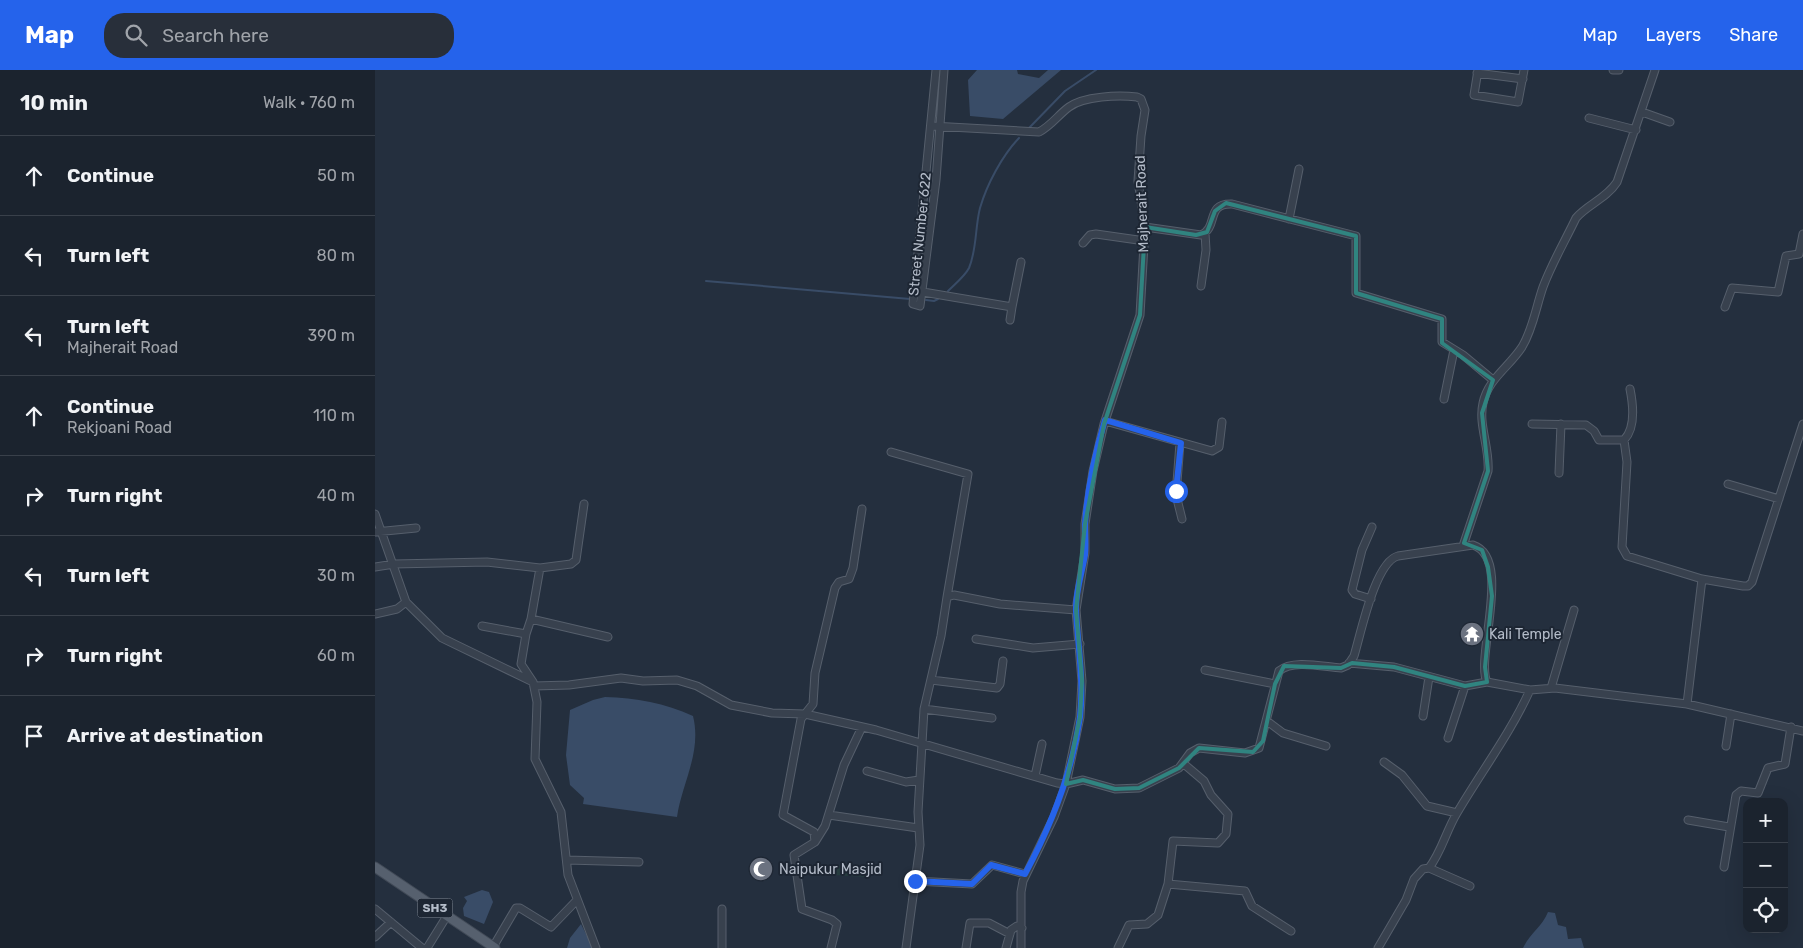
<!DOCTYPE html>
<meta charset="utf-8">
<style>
:root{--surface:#1b232e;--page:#282f3a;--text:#f1f3f6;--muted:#a0a4aa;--line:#39404a;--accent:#2563eb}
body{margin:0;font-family:Rubik,sans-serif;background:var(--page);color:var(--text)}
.controls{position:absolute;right:15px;bottom:15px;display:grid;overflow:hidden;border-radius:10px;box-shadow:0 5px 20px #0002}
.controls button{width:45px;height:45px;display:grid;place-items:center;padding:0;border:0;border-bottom:1px solid var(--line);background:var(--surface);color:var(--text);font:25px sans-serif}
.stop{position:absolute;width:15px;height:15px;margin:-11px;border:4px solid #2563eb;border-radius:50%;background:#fff}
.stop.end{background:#2563eb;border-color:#fff;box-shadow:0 1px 5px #0008}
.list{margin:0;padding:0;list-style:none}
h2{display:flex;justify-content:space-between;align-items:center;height:65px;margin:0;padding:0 20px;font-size:21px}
h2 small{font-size:16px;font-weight:400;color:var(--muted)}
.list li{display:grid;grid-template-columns:32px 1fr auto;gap:15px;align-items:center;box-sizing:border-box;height:80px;padding:0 20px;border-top:1px solid var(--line)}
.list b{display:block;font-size:19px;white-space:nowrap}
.list p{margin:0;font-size:16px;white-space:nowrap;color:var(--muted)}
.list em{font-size:16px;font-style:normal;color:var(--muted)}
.icon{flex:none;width:28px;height:28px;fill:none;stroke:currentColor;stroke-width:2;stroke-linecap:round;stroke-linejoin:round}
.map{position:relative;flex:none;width:1428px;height:878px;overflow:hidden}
header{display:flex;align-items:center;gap:30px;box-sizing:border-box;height:70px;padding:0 25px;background:var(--accent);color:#fff}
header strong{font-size:24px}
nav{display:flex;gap:28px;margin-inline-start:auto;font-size:18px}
.search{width:350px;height:45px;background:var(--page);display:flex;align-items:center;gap:12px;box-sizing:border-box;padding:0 18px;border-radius:20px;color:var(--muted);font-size:19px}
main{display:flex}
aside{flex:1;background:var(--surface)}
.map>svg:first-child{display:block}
.green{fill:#263c3f}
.water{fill:#394c67}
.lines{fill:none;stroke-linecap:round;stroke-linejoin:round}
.stream{stroke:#394c67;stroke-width:2}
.minor-casing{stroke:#565f6c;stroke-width:9}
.major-casing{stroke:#414a57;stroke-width:11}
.minor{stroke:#38414e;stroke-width:7}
.major{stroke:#56606e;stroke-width:9}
.route{stroke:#2563eb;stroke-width:6}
.marked{fill:none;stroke:#308480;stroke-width:4;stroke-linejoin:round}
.labels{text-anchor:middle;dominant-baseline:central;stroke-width:4;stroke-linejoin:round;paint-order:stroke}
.shield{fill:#1d2633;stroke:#878f9c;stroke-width:1}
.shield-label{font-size:12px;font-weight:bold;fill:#b4bcc9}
.street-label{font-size:14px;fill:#b4bcc9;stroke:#1d2633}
.poi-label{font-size:14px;fill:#b4bcc9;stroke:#1d2633;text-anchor:start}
</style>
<header>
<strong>Map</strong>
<div class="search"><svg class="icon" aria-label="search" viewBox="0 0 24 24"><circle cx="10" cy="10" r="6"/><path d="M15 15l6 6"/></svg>Search here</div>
<nav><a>Map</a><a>Layers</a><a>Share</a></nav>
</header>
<main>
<aside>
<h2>10 min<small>Walk · 760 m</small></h2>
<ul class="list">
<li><svg class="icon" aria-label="ahead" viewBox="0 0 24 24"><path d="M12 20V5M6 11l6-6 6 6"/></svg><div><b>Continue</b></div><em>50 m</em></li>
<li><svg class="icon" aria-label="left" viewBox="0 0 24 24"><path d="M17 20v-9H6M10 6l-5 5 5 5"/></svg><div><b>Turn left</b></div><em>80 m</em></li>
<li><svg class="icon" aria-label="left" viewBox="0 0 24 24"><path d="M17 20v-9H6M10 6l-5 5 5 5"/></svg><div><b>Turn left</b><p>Majherait Road</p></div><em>390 m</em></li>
<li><svg class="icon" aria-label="ahead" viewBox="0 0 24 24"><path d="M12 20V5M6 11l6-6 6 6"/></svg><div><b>Continue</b><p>Rekjoani Road</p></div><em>110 m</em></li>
<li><svg class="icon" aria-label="right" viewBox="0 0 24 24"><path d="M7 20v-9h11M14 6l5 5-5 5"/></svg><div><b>Turn right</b></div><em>40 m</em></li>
<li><svg class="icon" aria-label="left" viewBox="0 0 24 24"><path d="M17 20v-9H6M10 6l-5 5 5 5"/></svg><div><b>Turn left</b></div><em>30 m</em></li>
<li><svg class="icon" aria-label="right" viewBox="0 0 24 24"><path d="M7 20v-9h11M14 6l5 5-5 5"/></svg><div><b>Turn right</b></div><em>60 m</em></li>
<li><svg class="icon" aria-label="arrive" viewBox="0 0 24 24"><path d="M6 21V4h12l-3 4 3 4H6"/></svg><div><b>Arrive at destination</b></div></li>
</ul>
</aside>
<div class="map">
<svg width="1428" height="878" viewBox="0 0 1428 878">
<rect width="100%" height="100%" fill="#242f3e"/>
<!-- green -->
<path class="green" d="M 460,795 L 493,798 L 490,807 L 457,805 Z"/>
<!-- water -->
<path class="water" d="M 602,0 L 642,0 L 643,4 L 664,8 L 673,0 L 686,0 L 628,49 L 595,46 L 593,10 Z
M 230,627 C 261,628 290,633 318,646 C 327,682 307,713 302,747 L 208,734 L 209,728 L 195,715 L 191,685 L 195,640 L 218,630 Z
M 107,820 L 114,822 L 118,832 L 109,854 L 89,846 L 88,838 L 92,831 L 89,827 Z
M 1173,842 L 1180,843 L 1183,855 L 1191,857 L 1193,869 L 1206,868 L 1209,878 L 1148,878 C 1155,863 1167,857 1173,842 Z
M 206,854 L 218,878 L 192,878 L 195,868 Z"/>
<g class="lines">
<!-- stream -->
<path class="stream" d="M 654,58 L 690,21 L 721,0
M 331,211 L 535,229
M 573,221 C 580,214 590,206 594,198 C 602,179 600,157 605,138 C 612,114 627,86 644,68
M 551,230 L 559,231 L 563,229"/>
<!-- minor casing -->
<g class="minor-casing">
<path id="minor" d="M 561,0 L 538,234 L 545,236 L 561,110 L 569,0
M 1103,0 L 1099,25 L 1143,32 L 1149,0
M 1238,0 L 1244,0
M 1102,3 L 1148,9
M 1267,42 L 1295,52
M 1214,48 L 1261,60
M 557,56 L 664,62 C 676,56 683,45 694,37 C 709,26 743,25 762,27 L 766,29 L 770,40 L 766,66 L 763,111 L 770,157 L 765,245 L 729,354 L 718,401 L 710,454 L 710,483 L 701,540 L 707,611 L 705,647 L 691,714 L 679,747 L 648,811 L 646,822 L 646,878
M 914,149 L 924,99
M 770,157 L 826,165 C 844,157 830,133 857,134 L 981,166 L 981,223 L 1067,249 L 1067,272 L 1088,285 L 1118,310
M 708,173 L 715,165 L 721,164 L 770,171
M 826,216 L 831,180 L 830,163
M 548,222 L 637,237 L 646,192
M 1350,237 L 1357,218 L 1403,222 L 1411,186 L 1424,184 L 1428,164
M 635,250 L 637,237
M 1069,329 L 1079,280
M 730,351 L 837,381 L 844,377 L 847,352
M 1157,354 L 1211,355 L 1219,361 L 1224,370 L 1249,370 C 1261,358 1258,334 1255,319
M 1249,370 L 1252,392 L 1247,477 L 1252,486 L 1327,509 L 1368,516 L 1373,516 L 1377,512 L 1428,354
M 805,373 L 801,425 L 807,449
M 516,382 L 593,404 L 572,527
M 1184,403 L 1186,354
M 1353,414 L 1404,429
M 209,434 L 201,490 L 196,494 L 165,498 L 156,549 L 233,567
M 0,444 L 31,532 L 22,539 L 0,544
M 0,462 L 41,458
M 1088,476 L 1113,401 C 1115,378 1103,355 1108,333 C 1113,309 1134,297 1147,277 C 1158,259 1161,237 1168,217 C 1177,193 1190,171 1201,148 C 1213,134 1231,129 1242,112 L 1280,0
M 0,497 L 19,494 L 112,492 L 165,498
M 996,529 L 980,524 L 977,520 L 987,480 L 997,457
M 31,532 L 67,568 L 158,612
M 107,556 L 151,564 L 156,549
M 151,564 L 146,594 L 158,612 L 162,632 L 160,689 L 186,742 L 193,805 L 221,878
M 601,569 L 658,578 L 705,574
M 974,593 L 1019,597 L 1090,616 L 1112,612 L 1155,620 L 1180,618 L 1312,634 L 1428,661
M 830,600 L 900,614
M 556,610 L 622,618 L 625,614 L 628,591
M 159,616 L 194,615 L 246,608 L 268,611 L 302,610 L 322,616 L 356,635 L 397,643 L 430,644 L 501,660 L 682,713 L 691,714 L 708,710 L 740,719 L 764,718 L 804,698 L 815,683 L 824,678 L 870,683 L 884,678 L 904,601 C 918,589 949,597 966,598 L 973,595 L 979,586 C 986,563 1000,492 1023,486 L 1098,475 C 1138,488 1100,587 1112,612
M 1176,618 L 1199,540
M 1312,634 L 1327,509
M 549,639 L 617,648
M 1048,646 L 1054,607
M 892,651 L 908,663 L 951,676
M 1073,668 L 1090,616
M 1351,676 L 1356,644
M 1009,692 L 1027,705 L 1052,736 L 1082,743
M 492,701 L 531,712 L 544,710
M 660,706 L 667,674
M 454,745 L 543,758
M 1313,750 L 1354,757
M 440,772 L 450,756 L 469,695 L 487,657
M 192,790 L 264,792
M 1349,797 L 1361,725 L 1366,721 L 1383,723 L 1393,698 L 1410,694 L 1416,657
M 1054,798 C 1067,781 1071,761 1082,743 C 1106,702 1135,664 1155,620
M 1054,798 L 1095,816
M 540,811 L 597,814 L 617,795 L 650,804
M 793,814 L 798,771 L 843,773 L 851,764 L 853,744 L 836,725 L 829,711 L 809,694
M 0,839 L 47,878
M 347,839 L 347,878
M 0,867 L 16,852
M 118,877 L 141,838 L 145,838 L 176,857 L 202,830
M 52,878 L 70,849
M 456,878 L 462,854 L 457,850 L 427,839 L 419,785 L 440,772 L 439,762 L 408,745 L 426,649 L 438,634 L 440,603 L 460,518 L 464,512 L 474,509 L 478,498 L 487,439
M 531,878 L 545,775 L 543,742 L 549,639 L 566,566 L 572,527 L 579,525 L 625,534 L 701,540
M 591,878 L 595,853 L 614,853 L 635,864
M 631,878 L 636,860 L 642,856 L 647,858
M 743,878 L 754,855 L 772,854 L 783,845 L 793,814 L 870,821 L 877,836 L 916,861
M 1003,878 L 1031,830 L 1039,809 L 1048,799 L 1054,798"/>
</g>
<!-- major casing -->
<g class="major-casing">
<path id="major" d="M 0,797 L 120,878"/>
</g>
<!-- minor -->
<use href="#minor" class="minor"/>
<!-- major -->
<use href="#major" class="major"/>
</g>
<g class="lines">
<!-- route -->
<path class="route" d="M 540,811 L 597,814 L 616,795 L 650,804 C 677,754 697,704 705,647 C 709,611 703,577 701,541 C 700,523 707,503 710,485 C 711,475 710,465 710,455 C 712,420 720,383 730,350 L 806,373 L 801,421"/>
</g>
<!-- marked area -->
<path class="marked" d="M 851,133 L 981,166 L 981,223 L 1067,249 L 1067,273 L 1118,310 L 1107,343 L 1113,401 L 1089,473 L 1107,480 L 1113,497 L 1117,526 L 1110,597 L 1112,612 L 1090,616 L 1019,597 L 977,593 L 966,598 L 909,596 L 900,614 L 888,671 L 878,682 L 824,678 L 804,698 L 764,718 L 740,719 L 708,710 L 691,714 L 705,647 L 707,611 L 701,540 L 710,454 L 729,354 L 765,245 L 770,157 L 821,165 L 832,162 L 840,141 Z"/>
<!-- icons -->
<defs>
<g id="temple-disc" transform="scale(1.25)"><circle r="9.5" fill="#6b7280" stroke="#1d2633"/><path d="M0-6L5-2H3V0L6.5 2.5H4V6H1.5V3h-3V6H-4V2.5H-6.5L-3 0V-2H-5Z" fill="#fff"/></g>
<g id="mosque-disc" transform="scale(1.25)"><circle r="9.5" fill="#6b7280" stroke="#1d2633"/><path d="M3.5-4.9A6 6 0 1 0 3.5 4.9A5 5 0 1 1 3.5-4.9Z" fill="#fff"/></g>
</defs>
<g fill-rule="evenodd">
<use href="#temple-disc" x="1097" y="564"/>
<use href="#mosque-disc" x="386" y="799"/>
</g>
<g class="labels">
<!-- shield labels -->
<rect class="shield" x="42.5" y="828.5" width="35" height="19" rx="4"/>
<g class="shield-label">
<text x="60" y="838">SH3</text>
</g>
<!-- street labels -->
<g class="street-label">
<text transform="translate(767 134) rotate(-92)">Majherait Road</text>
<text transform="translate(545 164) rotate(-84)">Street Number 622</text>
</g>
<!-- poi labels -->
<g class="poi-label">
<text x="1114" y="564">Kali Temple</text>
<text x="404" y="799">Naipukur Masjid</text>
</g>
</g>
</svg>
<div class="controls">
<button>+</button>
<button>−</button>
<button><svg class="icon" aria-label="locate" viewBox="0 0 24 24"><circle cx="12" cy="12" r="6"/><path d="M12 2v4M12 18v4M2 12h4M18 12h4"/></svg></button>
</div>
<div class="stop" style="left:801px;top:421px"></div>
<div class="stop end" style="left:540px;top:811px"></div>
</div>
</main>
